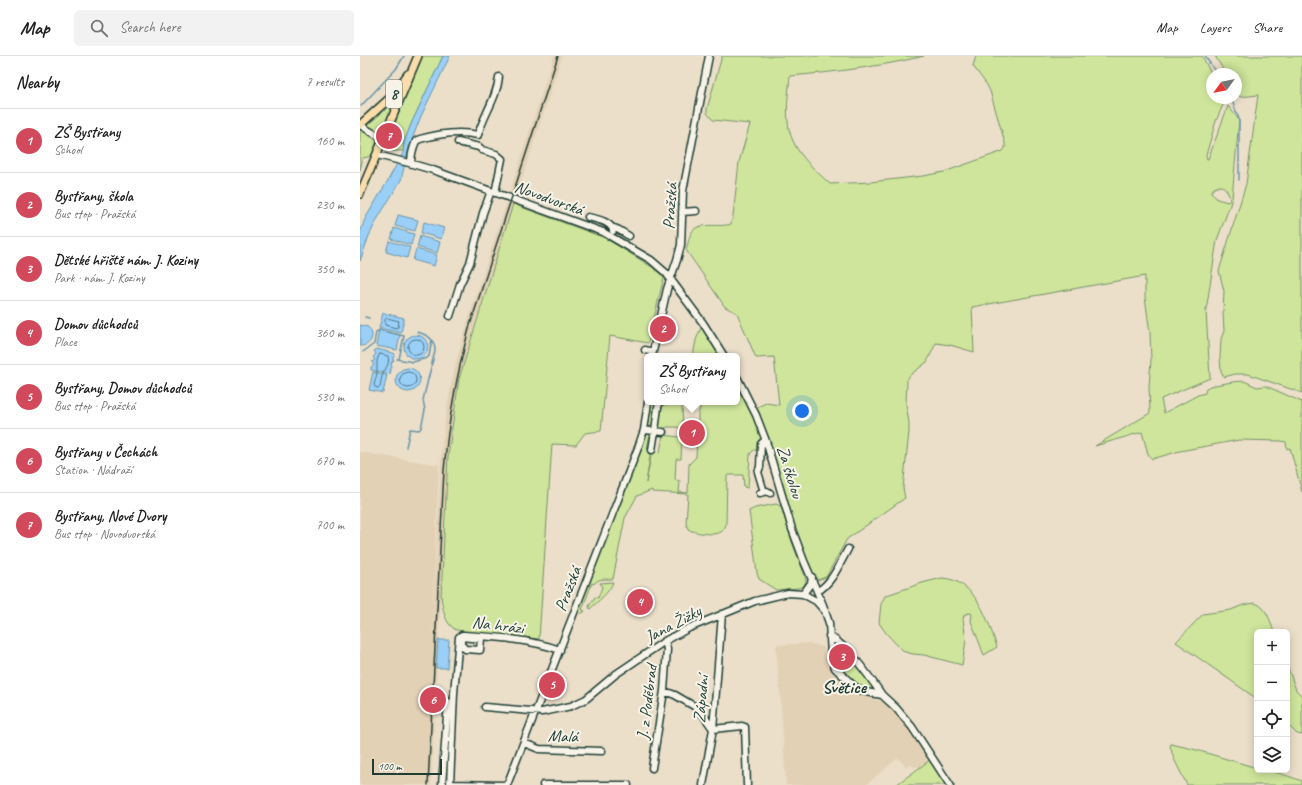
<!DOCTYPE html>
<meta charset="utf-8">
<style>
:root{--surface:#fff;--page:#f2f2f2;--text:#222;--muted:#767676;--line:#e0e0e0;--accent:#d1495b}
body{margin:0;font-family:Caveat,sans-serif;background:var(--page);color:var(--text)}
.controls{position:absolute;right:12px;bottom:12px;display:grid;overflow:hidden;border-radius:6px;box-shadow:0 2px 10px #0003}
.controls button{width:36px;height:36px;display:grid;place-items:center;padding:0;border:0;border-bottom:1px solid var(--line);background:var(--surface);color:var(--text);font:20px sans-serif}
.compass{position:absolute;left:846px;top:12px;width:36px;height:36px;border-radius:50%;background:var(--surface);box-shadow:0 2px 10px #0003;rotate:237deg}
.scale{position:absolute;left:12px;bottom:10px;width:70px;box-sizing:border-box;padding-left:4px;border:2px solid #1f3d34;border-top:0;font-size:11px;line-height:14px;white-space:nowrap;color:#1f3d34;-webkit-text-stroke:3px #f7f3e8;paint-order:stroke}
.you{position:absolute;left:442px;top:355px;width:14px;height:14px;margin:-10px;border:3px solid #fff;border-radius:50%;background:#1a73e8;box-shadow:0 0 0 6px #1a73e833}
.badge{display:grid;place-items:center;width:26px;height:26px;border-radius:50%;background:var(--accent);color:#fff;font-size:13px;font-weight:700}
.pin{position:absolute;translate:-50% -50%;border:2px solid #fff;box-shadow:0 1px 4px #0006}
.popup{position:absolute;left:284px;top:297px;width:96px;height:52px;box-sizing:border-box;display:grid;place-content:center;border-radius:6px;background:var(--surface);filter:drop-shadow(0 1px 3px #0005);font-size:13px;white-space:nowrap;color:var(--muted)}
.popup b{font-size:15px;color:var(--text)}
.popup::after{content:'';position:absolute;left:50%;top:100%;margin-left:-8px;border:8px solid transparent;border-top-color:var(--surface)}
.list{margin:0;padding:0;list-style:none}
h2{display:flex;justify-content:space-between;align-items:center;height:52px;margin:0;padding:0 16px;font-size:17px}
h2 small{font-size:13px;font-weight:400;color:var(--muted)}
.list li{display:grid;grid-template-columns:26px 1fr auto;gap:12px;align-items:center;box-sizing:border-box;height:64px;padding:0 16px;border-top:1px solid var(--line)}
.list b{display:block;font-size:15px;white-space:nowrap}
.list p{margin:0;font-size:13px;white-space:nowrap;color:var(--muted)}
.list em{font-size:13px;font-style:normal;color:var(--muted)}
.icon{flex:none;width:22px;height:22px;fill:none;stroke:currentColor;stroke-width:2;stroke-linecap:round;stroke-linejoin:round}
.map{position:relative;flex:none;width:942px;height:729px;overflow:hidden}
header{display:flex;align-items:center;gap:24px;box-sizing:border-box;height:56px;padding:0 20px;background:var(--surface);border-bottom:1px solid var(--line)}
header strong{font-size:19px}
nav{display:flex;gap:22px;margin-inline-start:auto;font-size:14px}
.search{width:280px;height:36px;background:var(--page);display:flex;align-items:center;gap:10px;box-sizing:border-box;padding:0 14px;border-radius:6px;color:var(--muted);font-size:15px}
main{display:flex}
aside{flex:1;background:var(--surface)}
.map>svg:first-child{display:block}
.built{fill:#e3d1b5}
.green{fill:#cee59b;stroke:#769168;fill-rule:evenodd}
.water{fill:#9acff8;stroke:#6995aa}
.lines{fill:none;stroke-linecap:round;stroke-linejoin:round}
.shore{stroke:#507782;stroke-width:1}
.stream{stroke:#6995aa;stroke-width:1.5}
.minor-casing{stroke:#1f3d34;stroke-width:9}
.major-casing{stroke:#1f3d34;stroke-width:10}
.minor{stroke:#f7f3e8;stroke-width:6}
.major{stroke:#faddab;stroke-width:7}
.rail{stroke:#1f3d34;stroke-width:1.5}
.labels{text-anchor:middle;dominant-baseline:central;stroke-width:4;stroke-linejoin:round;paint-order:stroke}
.shield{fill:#f7f3e8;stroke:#60746a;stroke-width:1}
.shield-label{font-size:16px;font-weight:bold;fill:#1f3d34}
.street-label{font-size:17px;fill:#1f3d34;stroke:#f7f3e8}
.quarter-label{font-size:19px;font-weight:bold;fill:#1f3d34;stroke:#f7f3e8}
</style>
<header>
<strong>Map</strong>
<div class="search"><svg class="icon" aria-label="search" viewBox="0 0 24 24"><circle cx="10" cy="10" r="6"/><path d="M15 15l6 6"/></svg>Search here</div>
<nav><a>Map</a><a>Layers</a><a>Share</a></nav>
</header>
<main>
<aside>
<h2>Nearby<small>7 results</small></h2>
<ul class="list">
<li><span class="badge">1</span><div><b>ZŠ Bystřany</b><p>School</p></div><em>160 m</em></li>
<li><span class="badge">2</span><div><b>Bystřany, škola</b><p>Bus stop · Pražská</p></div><em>230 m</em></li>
<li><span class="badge">3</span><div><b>Dětské hřiště nám. J. Koziny</b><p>Park · nám. J. Koziny</p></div><em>350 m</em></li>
<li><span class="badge">4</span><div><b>Domov důchodců</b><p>Place</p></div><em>360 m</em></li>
<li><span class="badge">5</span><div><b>Bystřany, Domov důchodců</b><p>Bus stop · Pražská</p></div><em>530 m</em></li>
<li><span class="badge">6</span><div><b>Bystřany v Čechách</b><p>Station · Nádraží</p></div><em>670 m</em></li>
<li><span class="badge">7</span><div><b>Bystřany, Nové Dvory</b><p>Bus stop · Novodvorská</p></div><em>700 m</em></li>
</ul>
</aside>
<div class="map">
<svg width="942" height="729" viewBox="0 0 942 729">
<rect width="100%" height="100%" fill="#ebdfca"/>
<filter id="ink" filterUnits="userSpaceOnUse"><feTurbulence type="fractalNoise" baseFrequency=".025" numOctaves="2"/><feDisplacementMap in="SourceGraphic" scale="8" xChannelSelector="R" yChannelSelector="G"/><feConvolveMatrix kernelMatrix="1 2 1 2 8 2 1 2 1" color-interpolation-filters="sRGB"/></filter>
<g filter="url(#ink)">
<!-- built -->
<path class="built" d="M 194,0 L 202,0 L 114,270 L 103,308 L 97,336 L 91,371 L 87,415 L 71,729 L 0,729 L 0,396 L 79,409 L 71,591 L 81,404 L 84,370 L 90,335 L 96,306 L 107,268 Z
M 449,587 L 464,591 L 464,597 L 474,617 L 500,639 L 524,646 L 547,669 L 570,704 L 559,712 L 557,710 L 554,712 L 550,708 L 546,711 L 538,702 L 506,729 L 426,729 L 421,649 L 416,593 L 417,589 Z"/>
<!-- green -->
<path class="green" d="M 62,0 L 83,0 L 52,66 L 44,86 L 43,95 L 32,95 L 36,85 L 33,78 L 34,69 Z
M 362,0 L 564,0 C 519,11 475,16 430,20 C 428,41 424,65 433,85 C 440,101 457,116 470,128 L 510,126 L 563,120 L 584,116 L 643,95 L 645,92 L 645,87 L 630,35 L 627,29 L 613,10 L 616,0 L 842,0 L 852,19 L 852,42 L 866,42 L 856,65 L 846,99 L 847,103 L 848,103 L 850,98 L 868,50 L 879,64 L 872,142 L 870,149 L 857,184 L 846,255 L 850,322 L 801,343 L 804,357 L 838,339 L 845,337 L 846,333 L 850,330 L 872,326 L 884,325 L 897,331 L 906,330 L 942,346 L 942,436 L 930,392 L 927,393 L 926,386 L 921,385 L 879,384 L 820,395 L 792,403 L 788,398 L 782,376 L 735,390 L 790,357 L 789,330 L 791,305 L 790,277 L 785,241 L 785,220 L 612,251 L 614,296 L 590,289 L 576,287 L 567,306 L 550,319 L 547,324 L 546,348 L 549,367 L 549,376 L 543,432 L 545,442 L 487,483 L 466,521 L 454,525 L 434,473 L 395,352 L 406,347 L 419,349 L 414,301 L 396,302 L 377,257 L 365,251 L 326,194 C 328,188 329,180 332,176 C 338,165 360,172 371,168 L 373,160 L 379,106 L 390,68 L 353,64 L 347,57 L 347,53 ZM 860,130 C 866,130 869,138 870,144 L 868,146 L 857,143 L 851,136 L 854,132 Z
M 855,0 L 942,0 L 942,337 L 888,318 L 875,318 L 864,321 L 861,315 L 860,302 L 861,283 L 864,275 L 863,256 L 864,235 L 859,215 L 886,128 L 898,39 L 880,41 L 876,35 L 876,18 L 866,18 Z
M 34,44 L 36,44 L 23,75 L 19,78 L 6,70 L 25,54 Z
M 2,73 L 19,83 L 12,100 L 3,102 L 0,114 L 0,74 Z
M 153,148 L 245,182 L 292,211 L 304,221 L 288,287 L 250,280 L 241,375 L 225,377 L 216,389 L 192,388 L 179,583 L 96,574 C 84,567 83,553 81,540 L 88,400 L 99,323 Z
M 343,267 L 364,300 L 333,300 L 336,284 Z
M 377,321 L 406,385 L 398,394 L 394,394 L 390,398 L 388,432 L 384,431 L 383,419 L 368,419 L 367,420 L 366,468 C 365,471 364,474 361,476 C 355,480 333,477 328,473 L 326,467 L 328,438 L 292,436 L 292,434 L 277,440 L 265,462 L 253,523 C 246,524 239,521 234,528 L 232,527 L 222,554 L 225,555 L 223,557 L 221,557 L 217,553 L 284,380 L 286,381 L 287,378 L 290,378 L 287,393 L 291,394 L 286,427 L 292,394 L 300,396 L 303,379 L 319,381 L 322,382 L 321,403 L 316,403 L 315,424 L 320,425 L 319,436 L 328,437 L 329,408 L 336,401 L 337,383 L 338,383 L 338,359 L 341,348 L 338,346 L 377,346 Z
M 290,346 L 299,346 L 294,371 L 292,372 L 287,370 Z
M 301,348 L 319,348 L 322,349 L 323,373 L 316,371 L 307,371 L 302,374 L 297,372 Z
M 416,448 L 421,450 L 432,486 L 445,520 L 446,526 L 443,531 L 438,532 L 416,534 L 399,523 L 397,517 L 389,455 L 395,452 Z
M 582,522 C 616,524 628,564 637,591 L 624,599 L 611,565 L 612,558 L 611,557 L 605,558 L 603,562 L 606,585 L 602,609 L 564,599 L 553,598 L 545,596 L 538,590 L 526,577 L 519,567 L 521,548 L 525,540 L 530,538 L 562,527 Z
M 253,526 C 251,535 236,547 230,553 L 229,550 L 235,541 L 238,542 L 242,531 L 240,527 Z
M 895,547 C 907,551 910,565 914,576 L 897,576 L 897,643 L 816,586 L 843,558 L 871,554 L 883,549 Z
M 470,585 L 474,585 C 487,598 510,617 514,635 L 500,632 L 480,614 L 475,607 Z
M 927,609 L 936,634 L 942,640 L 942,679 L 937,678 L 927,668 Z
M 811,688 L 833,693 L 897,712 L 897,714 C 912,714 928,720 942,725 L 942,729 L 827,729 L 814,703 L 810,690 Z
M 570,704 L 586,729 L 536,729 Z"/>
<!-- water -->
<path class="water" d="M 83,0 L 90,0 L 61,60 L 49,91 L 41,124 L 18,162 L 9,180 L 0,205 L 0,177 L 5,163 L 27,126 L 43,97 L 44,86 L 52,66 Z
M 38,159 L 58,164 L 55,175 L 35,170 Z
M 64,166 L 84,172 L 81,183 L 61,177 Z
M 34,172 L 54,178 L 51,189 L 31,183 Z
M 60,180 L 80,186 L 77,197 L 57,191 Z
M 29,185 L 50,191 L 47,202 L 26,196 Z
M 56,193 L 77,199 L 74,210 L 53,204 Z
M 23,257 L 44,262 L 41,277 L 19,272 Z
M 0,269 L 8,271 C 16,279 11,290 0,290 Z
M 19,274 L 40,279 L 37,294 L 16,290 Z
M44 291a12 12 0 1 1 24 0a12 12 0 1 1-24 0Z
M 17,293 L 33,297 L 35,298 L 34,301 L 32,302 L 34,304 L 31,307 L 32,311 L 30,313 L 31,315 L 30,318 L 11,314 L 11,311 L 14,309 L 12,306 L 15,304 L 13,301 L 16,298 L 14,295 Z
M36 324a12 12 0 1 1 24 0a12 12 0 1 1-24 0Z
M 13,316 L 27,319 L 23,337 L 9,334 Z
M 78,584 L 89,584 L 87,612 L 76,612 Z"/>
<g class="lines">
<!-- shore -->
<path class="shore" d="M 27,262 L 39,265 L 38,271 L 36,272 L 25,269 L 25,264 Z
M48 291a8 8 0 1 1 16 0a8 8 0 1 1-16 0Z
M 20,298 L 28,300 C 30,308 26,311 23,318 C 21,321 21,327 20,331 L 18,332 L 15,331 L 14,329 C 15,325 17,320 17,315 C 17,309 16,303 20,298 Z
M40 324a8 8 0 1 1 16 0a8 8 0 1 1-16 0Z"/>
<!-- stream -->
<path class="stream" d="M 845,0 L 857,18
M 871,42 L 879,63 L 879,124
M 1,50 L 36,13 L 44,0
M 5,261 L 9,262
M 3,296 L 14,288 L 16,276 L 20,274 L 44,280 L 39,303
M 37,303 L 53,306 L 67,302 L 69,300 L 72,284
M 46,391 L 50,373 L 59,374 L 61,372 L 65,354 L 63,344 L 75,295 C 75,283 68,279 57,276"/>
<!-- minor casing -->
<g class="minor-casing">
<path id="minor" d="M 0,69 L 23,83
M 98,86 L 119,91 L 122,94 L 136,98 L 142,103 L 135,137
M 17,99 L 49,107 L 73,114 L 243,176 L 291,204 L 306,217 L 343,267 L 364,300
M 51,107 C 51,99 53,92 56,85 L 60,83 C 78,78 100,75 118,79 C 124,58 137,42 139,21
M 322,156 L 336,155
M 228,161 C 236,163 250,165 253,174
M 253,175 L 254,172 L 259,174 L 269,180
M 90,260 L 100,228 L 110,207 L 123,157 L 131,135
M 285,294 L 293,296
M 292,300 L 307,233 L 317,204 L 321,189 L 323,135 L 349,0
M 377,321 L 396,359 L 406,385 L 432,473 L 444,505 L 463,549 L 469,567 L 471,598 L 475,612 L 493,629 L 501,635 L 522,639 L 536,652 L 552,671 L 590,729
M 300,346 L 298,351 L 295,375 L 303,376
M 284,374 L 295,375 L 292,394
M 404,436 L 398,416 L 400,411 L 401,388 L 403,386 L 406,385
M 400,437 L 407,435 L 410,437
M 458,535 C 472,527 480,507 488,493
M 443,538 L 451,527 L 452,521
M 469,580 C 489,591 509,620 522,639
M 101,581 L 121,583 L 120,594 L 105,593 L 101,588 Z
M 304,635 L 315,639 L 339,653 L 353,673 L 382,670 L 385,671 L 387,729
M 125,651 L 182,656 L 211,650 L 226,643 L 256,618 L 305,585 L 329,572 L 395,545 L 428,537 L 443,538 L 456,545 L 463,553
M 164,687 L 179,693 L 242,695
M 292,712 L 304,635 L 307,593 L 305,585
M 90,728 L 144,729
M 82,729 L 88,646
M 90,729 L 94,637 L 99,581 L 102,579 C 134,581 169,583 200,594
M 147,729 L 278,392 L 284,374 L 288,346
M 183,729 L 268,729
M 343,729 L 353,673 L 362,558"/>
</g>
<!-- major casing -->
<g class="major-casing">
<path id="major" d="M 0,69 L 31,41 L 48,18
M 0,138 L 58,0"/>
</g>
<!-- minor -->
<use href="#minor" class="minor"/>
<!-- major -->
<use href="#major" class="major"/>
<!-- rail -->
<path class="rail" d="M 68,729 L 84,415 C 88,365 97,317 110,269 L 198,0"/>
</g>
</g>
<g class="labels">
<!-- shield labels -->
<rect class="shield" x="26" y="24" width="16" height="28" rx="3"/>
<g class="shield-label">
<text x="34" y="38">8</text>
</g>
<!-- street labels -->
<g class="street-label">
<text transform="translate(189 142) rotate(20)">Novodvorská</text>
<text transform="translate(310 150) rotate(-86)">Pražská</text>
<text transform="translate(430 416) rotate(73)">Za školou</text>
<text transform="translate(208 533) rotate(-69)">Pražská</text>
<text transform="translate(313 568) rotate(-28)">Jana Žižky</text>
<text transform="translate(138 569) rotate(7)">Na hrázi</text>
<text transform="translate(341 643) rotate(-85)">Západní</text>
<text transform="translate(287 646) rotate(-83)">J. z Poděbrad</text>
<text transform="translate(203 680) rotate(2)">Malá</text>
</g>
<!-- quarter labels -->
<g class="quarter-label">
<text x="484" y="631">Světice</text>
</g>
</g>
</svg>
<div class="controls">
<button>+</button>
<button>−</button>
<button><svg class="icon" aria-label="locate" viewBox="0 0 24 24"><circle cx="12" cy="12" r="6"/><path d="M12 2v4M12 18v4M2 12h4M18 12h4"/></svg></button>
<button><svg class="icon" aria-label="layers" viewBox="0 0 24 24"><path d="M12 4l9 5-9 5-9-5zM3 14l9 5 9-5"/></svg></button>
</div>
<svg class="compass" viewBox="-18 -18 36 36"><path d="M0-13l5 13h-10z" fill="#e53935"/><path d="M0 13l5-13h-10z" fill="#767676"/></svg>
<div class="scale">100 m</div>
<div class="you"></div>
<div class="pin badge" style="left:332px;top:377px">1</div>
<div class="popup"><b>ZŠ Bystřany</b>School</div>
<div class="pin badge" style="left:303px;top:273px">2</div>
<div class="pin badge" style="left:482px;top:601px">3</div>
<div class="pin badge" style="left:280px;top:546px">4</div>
<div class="pin badge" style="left:192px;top:629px">5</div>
<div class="pin badge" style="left:73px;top:644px">6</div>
<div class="pin badge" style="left:29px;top:80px">7</div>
</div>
</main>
